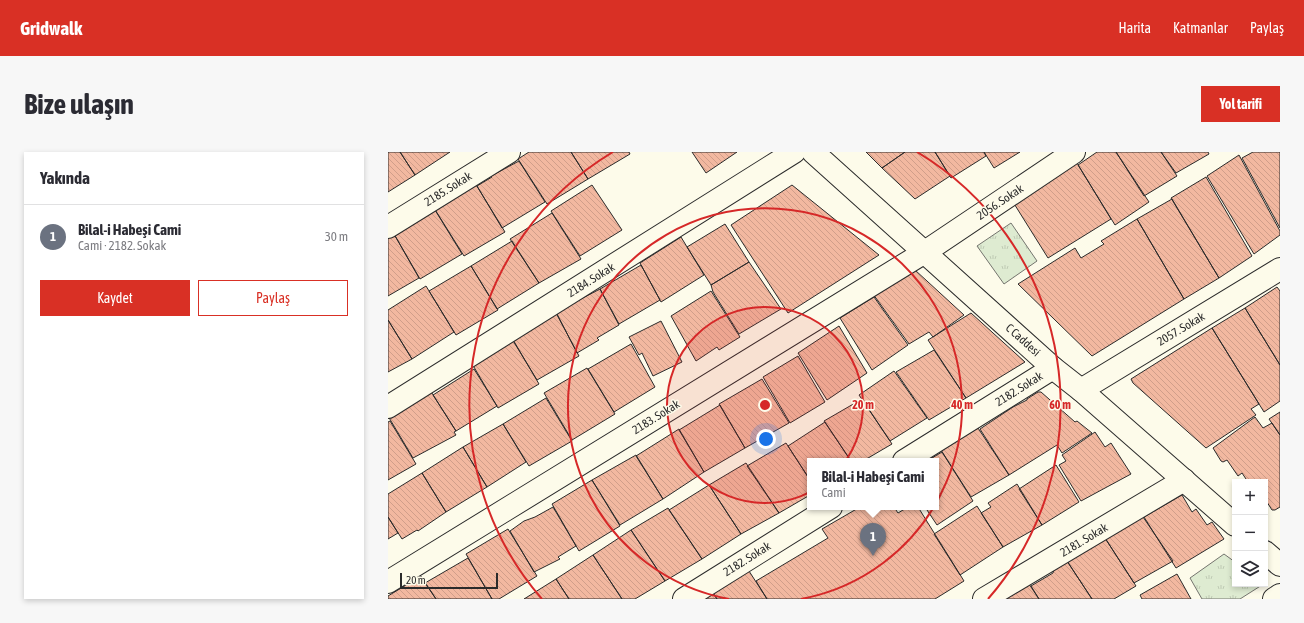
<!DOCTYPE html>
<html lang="tr">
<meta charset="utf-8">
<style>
:root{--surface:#fff;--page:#f7f7f7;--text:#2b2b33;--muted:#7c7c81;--line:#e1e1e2;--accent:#d93025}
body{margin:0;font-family:"Asap Condensed",sans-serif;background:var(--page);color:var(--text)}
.controls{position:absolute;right:12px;bottom:12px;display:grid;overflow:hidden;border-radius:0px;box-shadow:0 2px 6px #0003}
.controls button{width:36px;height:36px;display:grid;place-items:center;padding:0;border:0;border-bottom:1px solid var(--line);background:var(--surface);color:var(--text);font:20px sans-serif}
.scale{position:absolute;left:12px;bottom:10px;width:98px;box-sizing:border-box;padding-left:4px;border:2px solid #2b2b2b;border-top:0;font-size:11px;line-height:14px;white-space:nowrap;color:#2b2b2b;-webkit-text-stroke:3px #fdfbea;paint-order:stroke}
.you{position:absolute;left:378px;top:287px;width:14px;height:14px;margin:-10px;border:3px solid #fff;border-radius:50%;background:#1a73e8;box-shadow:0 0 0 6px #1a73e833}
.badge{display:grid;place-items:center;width:26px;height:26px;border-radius:50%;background:var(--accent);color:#fff;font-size:13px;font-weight:700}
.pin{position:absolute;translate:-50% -33px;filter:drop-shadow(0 1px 2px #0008)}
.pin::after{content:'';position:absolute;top:21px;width:14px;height:12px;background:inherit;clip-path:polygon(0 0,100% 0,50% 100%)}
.popup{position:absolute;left:419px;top:306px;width:132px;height:52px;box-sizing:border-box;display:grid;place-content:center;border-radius:0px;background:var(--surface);filter:drop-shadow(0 1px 3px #0005);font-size:13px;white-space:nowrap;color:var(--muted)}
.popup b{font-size:15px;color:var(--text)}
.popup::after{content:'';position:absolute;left:50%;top:100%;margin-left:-8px;border:8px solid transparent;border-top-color:var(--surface)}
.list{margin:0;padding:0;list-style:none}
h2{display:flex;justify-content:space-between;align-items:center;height:52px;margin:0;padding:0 16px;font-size:17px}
h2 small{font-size:13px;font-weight:400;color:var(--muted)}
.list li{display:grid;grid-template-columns:26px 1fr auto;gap:12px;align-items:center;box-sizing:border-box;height:64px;padding:0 16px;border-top:1px solid var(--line)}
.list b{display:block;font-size:15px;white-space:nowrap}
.list p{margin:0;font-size:13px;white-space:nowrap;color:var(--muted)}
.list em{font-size:13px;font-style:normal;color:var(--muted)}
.actions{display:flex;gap:8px;padding:12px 16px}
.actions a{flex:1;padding:9px 0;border:1px solid var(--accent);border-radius:0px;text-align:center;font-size:14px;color:var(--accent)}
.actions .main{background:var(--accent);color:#fff}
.icon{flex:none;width:22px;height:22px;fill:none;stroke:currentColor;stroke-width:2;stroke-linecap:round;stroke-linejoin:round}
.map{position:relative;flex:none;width:892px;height:447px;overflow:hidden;border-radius:0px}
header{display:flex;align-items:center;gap:24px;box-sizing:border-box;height:56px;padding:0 20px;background:var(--accent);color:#fff}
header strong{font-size:19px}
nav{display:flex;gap:22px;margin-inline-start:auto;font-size:14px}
.intro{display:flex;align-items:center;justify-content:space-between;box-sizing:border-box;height:96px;padding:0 24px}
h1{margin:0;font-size:28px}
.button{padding:10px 18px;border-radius:0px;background:var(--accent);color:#fff;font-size:14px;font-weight:700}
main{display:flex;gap:24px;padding:0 24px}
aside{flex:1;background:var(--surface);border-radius:0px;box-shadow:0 2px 6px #0003}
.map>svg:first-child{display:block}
.grass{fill:url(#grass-tufts);stroke:#74746e}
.building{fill:url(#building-back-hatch);stroke:#2b2b2b}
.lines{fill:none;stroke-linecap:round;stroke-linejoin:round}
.minor-casing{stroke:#2b2b2b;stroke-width:24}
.tertiary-casing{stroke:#2b2b2b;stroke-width:24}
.minor{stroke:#fdfbea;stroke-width:22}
.tertiary{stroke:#fdfbea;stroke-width:22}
.ring{fill:none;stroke:#d62828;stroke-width:2}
.labels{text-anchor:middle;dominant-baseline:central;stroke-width:3;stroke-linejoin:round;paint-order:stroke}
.street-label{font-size:12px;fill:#2b2b2b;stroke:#fdfbea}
.centre{fill:#d62828;stroke:#fdfbea;stroke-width:2}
.ring-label{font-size:12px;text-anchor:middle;font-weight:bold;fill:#d62828;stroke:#fdfbea;stroke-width:3;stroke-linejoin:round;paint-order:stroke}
</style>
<header>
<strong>Gridwalk</strong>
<nav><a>Harita</a><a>Katmanlar</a><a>Paylaş</a></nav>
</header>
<div class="intro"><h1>Bize ulaşın</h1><a class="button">Yol tarifi</a></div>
<main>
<aside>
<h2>Yakında<small></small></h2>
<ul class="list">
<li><span class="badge" style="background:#6b7280">1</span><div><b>Bilal-i Habeşi Cami</b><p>Cami · 2182. Sokak</p></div><em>30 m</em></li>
</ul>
<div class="actions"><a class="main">Kaydet</a><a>Paylaş</a></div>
</aside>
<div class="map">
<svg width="892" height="447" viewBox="0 0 892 447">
<defs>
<pattern id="grass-tufts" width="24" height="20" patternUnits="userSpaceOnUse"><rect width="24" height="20" fill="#deebd1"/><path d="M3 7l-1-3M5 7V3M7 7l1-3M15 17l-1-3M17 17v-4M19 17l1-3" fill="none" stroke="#bfcab4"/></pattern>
<pattern id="building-back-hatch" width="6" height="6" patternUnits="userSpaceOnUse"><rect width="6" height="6" fill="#f2b8a0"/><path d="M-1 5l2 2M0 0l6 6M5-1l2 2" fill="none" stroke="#d09e8a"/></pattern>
</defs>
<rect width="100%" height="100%" fill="#fdfbea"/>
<!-- grass -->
<path class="grass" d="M 623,71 L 649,109 L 616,132 L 589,94 Z
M 836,402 L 847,410 L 847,432 L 874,433 L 852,447 L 814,447 L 802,426 Z"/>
<!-- building -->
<path class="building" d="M 0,0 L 12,0 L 27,23 L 0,40 Z
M 12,0 L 62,0 L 27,23 Z
M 141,0 L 183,0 L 200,27 L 159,52 L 130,7 Z
M 183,0 L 241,0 L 242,2 L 200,27 Z
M 304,0 L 349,0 L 318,21 Z
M 478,0 L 517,0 L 494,16 Z
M 517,0 L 547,0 L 562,24 L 527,47 L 494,16 Z
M 547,0 L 596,0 L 598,4 L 563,26 Z
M 596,0 L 632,0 L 606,16 Z
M 709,0 L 728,0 L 761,50 L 727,73 L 690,13 Z
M 728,0 L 773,0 L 789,24 L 756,44 Z
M 773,0 L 820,0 L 821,2 L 788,21 Z
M 865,0 L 892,0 L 892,76 L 854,6 Z
M 851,3 L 892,79 L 892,83 L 866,102 L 819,24 Z
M 131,9 L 157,50 L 114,76 L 89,34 L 104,25 L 103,24 Z
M 689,11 L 723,67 L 660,106 L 625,50 Z
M 818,25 L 864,104 L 831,126 L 783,46 Z
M 87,31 L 117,80 L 76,104 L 46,56 Z
M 204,33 L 234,78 L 192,104 L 163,59 Z
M 404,33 L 491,103 L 400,161 L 343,73 Z
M 784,47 L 831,126 L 796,147 L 749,67 Z
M 47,58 L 74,102 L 32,127 L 6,82 Z
M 164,61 L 193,107 L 151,131 L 122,87 Z
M 749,67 L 796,147 L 704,204 L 630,132 L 687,96 L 693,106 L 716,92 L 713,89 Z
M 337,72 L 361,110 L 323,133 L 299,95 Z
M 6,82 L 31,126 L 0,144 L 0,85 Z
M 293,85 L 316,123 L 273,150 L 252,111 Z
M 124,89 L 151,131 L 109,157 L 83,114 Z
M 361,110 L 393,157 L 351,182 L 325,140 L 323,133 Z
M 253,113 L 272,148 L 231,172 L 212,137 Z
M 83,114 L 110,158 L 68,183 L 41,139 Z
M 527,118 L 576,163 L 545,185 L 541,180 L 521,192 L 485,142 Z
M 38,134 L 66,180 L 24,207 L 0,168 L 0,158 Z
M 889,135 L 892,139 L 892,213 L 857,156 Z
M 212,137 L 231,173 L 209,186 L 211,188 L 189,201 L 168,160 Z
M 323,139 L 352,185 L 331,198 L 329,195 L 308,209 L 283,164 Z
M 486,145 L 520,193 L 484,218 L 452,166 Z
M 857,156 L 892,213 L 892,249 L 876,260 L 824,176 Z
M 168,161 L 191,204 L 149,228 L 124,187 Z
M 583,161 L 637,210 L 578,246 L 540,188 Z
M 0,168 L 24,207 L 0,220 Z
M 273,169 L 294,210 L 265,224 L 254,201 L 251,203 L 241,185 Z
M 451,174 L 479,221 L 439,248 L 410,201 Z
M 824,176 L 871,252 L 863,257 L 868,263 L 818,296 L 745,231 L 743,227 Z
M 124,186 L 151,232 L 110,256 L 83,210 Z
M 243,192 L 267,235 L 226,260 L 200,217 Z
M 546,198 L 578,246 L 541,268 L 508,220 Z
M 410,204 L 437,250 L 402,271 L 375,225 Z
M 199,216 L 227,262 L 184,288 L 156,241 Z
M 86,217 L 109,254 L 68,279 L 45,243 Z
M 506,219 L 539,266 L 502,289 L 471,243 Z
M 374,227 L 401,271 L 357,296 L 331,252 Z
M 42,238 L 68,279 L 66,280 L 68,283 L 25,306 L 0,264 Z
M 650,240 L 653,240 L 687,270 L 689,269 L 704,281 L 674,301 L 669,293 L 621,323 L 592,277 L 625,255 L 639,248 L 639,247 Z
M 158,246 L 184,289 L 141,314 L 115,272 Z
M 474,247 L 504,292 L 475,309 L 463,309 L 436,269 Z
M 332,253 L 357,296 L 316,320 L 291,278 Z
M 892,260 L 892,283 L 881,267 Z
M 867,265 L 875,276 L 884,271 L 892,283 L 892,355 L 887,358 L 884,358 L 877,347 L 877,330 L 860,330 L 854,321 L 850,324 L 839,308 L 835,310 L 833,309 L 825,296 Z
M 2,269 L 28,312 L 0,328 L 0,270 Z
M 437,270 L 463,309 L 422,309 L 422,328 L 400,294 Z
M 115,272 L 138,310 L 99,335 L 75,295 Z
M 590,276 L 621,323 L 583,345 L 553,298 Z
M 291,277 L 316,320 L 275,347 L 248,304 Z
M 707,280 L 717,295 L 723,291 L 743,322 L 693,349 L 671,313 L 678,309 L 674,303 Z
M 398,291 L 422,328 L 422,343 L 391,361 L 359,314 Z
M 75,295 L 99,335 L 58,360 L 34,321 Z
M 554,300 L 585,349 L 549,373 L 537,355 L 548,355 L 548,309 L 539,309 Z
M 248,303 L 275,347 L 232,373 L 204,328 Z
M 358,311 L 391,361 L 353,382 L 321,333 Z
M 668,313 L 691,350 L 654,373 L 631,337 Z
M 34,321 L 58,360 L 30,379 L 29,378 L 14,387 L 0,365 L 0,342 Z
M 204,328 L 232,374 L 191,399 L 164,352 Z
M 629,332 L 654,373 L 615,395 L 593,361 L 603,355 L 600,351 Z
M 321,333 L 353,382 L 314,407 L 281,358 Z
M 794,343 L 804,360 L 808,357 L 819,373 L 824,370 L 836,387 L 788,416 L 756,365 Z
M 589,354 L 615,395 L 572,423 L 546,382 Z
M 165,355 L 188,394 L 170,405 L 172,407 L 146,420 L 122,379 L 136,369 L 147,365 Z
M 472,355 L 506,355 L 510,361 L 520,355 L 530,355 L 576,429 L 547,447 L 379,447 L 368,429 L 440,386 L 434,377 Z
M 280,356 L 314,407 L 277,429 L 243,378 Z
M 0,365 L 10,381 L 0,387 Z
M 755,365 L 785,409 L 746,431 L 717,386 Z
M 120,377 L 149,424 L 111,447 L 104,447 L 78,402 Z
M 243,378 L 277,429 L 247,447 L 234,447 L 205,403 Z
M 717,386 L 748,434 L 726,447 L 704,447 L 679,409 Z
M 205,403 L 234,447 L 181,447 L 168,427 Z
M 80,406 L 104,447 L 48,447 L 37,431 Z
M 679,409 L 704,447 L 651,447 L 643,434 L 665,421 L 666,417 Z
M 361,419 L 379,447 L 329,447 L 325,441 Z
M 789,422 L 803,447 L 754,447 L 752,443 Z
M 33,424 L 48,447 L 0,447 L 0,444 Z
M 168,427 L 181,447 L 136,447 Z
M 641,432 L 651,447 L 618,447 Z
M 325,441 L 329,447 L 316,447 Z"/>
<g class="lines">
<!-- minor casing -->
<g class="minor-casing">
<path id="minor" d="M 0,75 L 121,0
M 693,238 L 892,117
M 0,255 L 406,0
M 516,309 L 665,216
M 0,430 L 537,100 L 686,0
M 296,447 L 443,355
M 596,447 L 796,328
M 886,447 L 892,443"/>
</g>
<!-- tertiary casing -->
<g class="tertiary-casing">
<path id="tertiary" d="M 425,0 L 665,216 L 693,238 L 847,373
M 877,400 L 892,413"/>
</g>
<!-- minor -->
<use href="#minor" class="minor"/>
<!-- tertiary -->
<use href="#tertiary" class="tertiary"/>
</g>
<!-- distance rings -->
<circle cx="377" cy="253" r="98" fill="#d62828" fill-opacity=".12"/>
<g class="ring">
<circle cx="377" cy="253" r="98"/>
<path d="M341 447A197 197 0 1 1 413 447"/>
<path d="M154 447A295 295 0 0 1 225 0M529 0A295 295 0 0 1 600 447"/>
</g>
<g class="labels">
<!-- street labels -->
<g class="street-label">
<text transform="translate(60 37) rotate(-32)">2185. Sokak</text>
<text transform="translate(612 50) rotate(-34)">2056. Sokak</text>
<text transform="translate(203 128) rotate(-32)">2184. Sokak</text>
<text transform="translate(793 177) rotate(-31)">2057. Sokak</text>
<text transform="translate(635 188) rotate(42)">C Caddesi</text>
<text transform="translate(631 237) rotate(-32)">2182. Sokak</text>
<text transform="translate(268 265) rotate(-32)">2183. Sokak</text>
<text transform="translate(696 388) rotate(-31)">2181. Sokak</text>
<text transform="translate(359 407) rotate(-32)">2182. Sokak</text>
</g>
</g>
<circle cx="377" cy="253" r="6" class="centre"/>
<g class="ring-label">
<text x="475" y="257">20 m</text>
<text x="574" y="257">40 m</text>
<text x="672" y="257">60 m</text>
</g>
</svg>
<div class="controls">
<button>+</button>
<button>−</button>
<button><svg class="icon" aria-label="layers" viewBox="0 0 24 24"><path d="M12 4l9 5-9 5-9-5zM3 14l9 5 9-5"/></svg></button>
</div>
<div class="scale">20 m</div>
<div class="you"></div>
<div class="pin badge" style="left:485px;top:404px;background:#6b7280">1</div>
<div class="popup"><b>Bilal-i Habeşi Cami</b>Cami</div>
</div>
</main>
